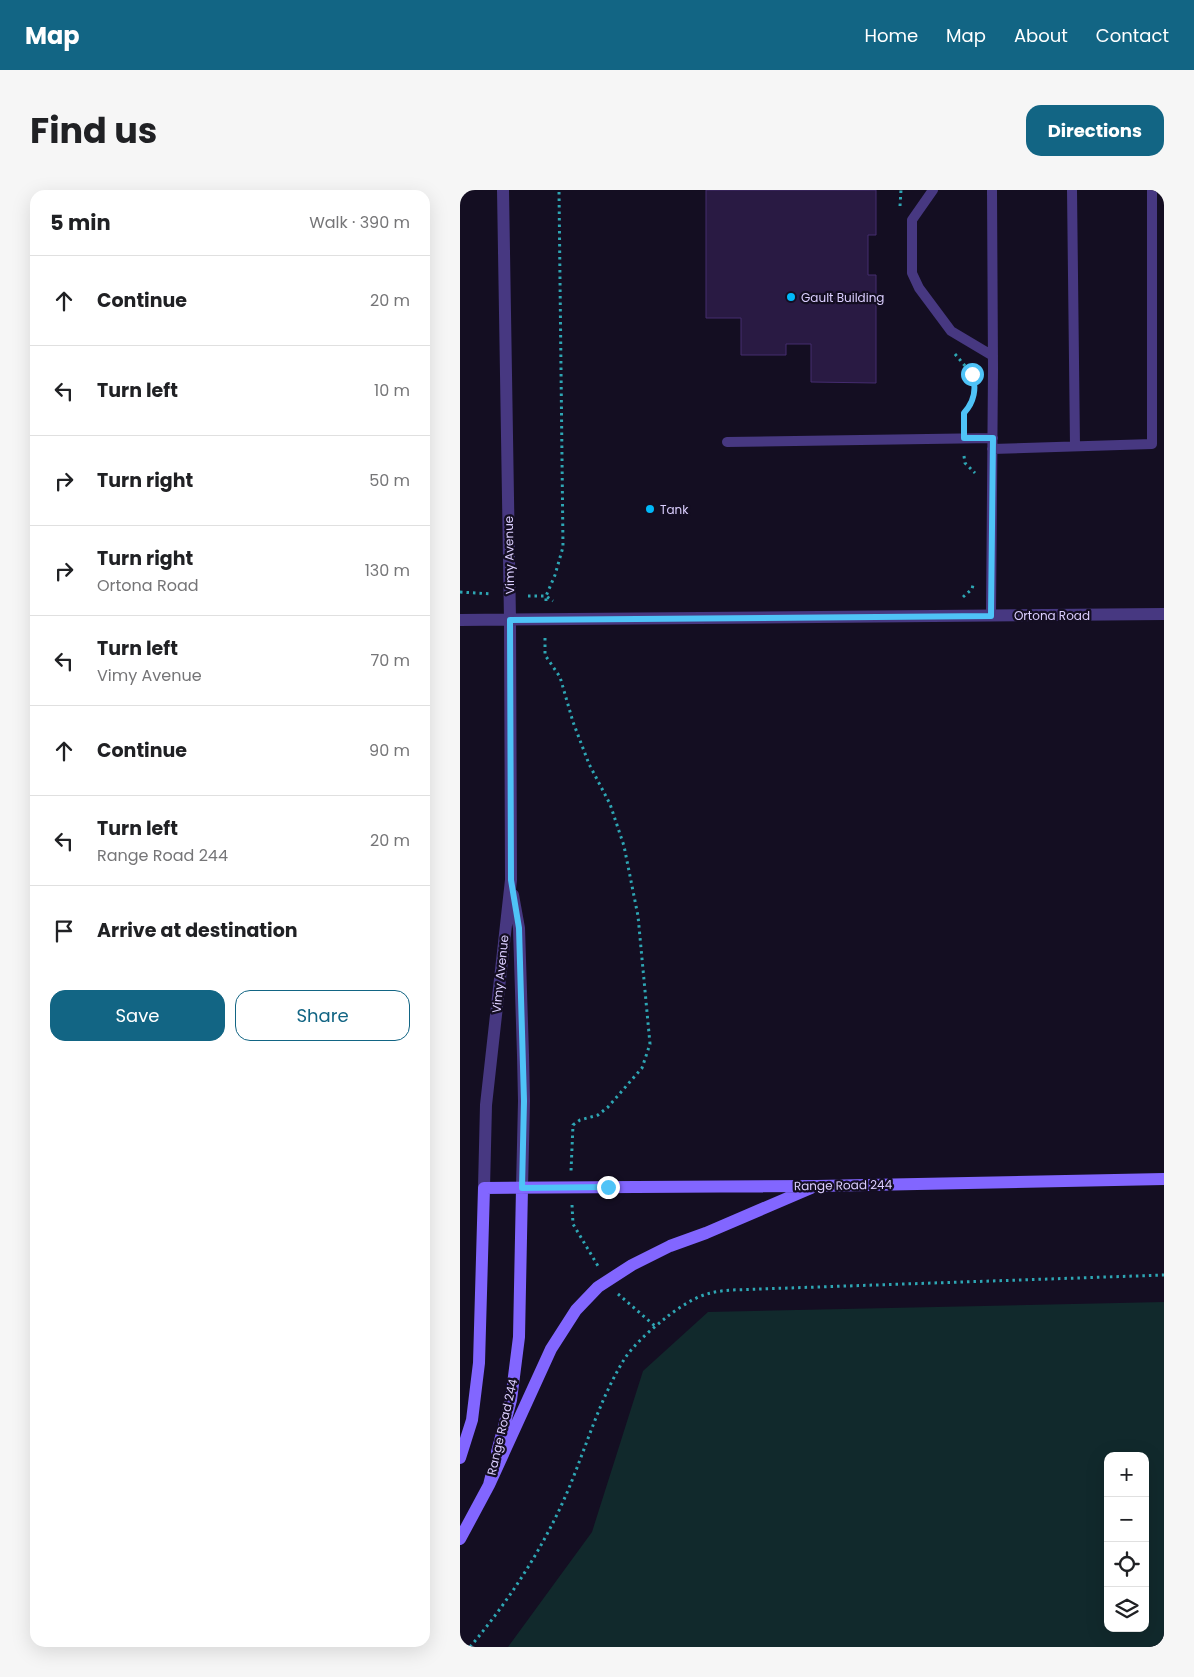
<!DOCTYPE html>
<meta charset="utf-8">
<style>
:root{--surface:#fff;--page:#f6f6f6;--text:#202124;--muted:#757577;--line:#e0e0e0;--accent:#126584}
body{margin:0;font-family:Poppins,sans-serif;background:var(--page);color:var(--text)}
.controls{position:absolute;right:15px;bottom:15px;display:grid;overflow:hidden;border-radius:10px;box-shadow:0 5px 20px #0002}
.controls button{width:45px;height:45px;display:grid;place-items:center;padding:0;border:0;border-bottom:1px solid var(--line);background:var(--surface);color:var(--text);font:25px sans-serif}
.stop{position:absolute;width:15px;height:15px;margin:-11px;border:4px solid #4fc3f7;border-radius:50%;background:#fff}
.stop.end{background:#4fc3f7;border-color:#fff;box-shadow:0 1px 5px #0008}
.list{margin:0;padding:0;list-style:none}
h2{display:flex;justify-content:space-between;align-items:center;height:65px;margin:0;padding:0 20px;font-size:21px}
h2 small{font-size:16px;font-weight:400;color:var(--muted)}
.list li{display:grid;grid-template-columns:32px 1fr auto;gap:15px;align-items:center;box-sizing:border-box;height:90px;padding:0 20px;border-top:1px solid var(--line)}
.list b{display:block;font-size:19px;white-space:nowrap}
.list p{margin:0;font-size:16px;white-space:nowrap;color:var(--muted)}
.list em{font-size:16px;font-style:normal;color:var(--muted)}
.actions{display:flex;gap:10px;padding:15px 20px}
.actions a{flex:1;padding:11px 0;border:1px solid var(--accent);border-radius:15px;text-align:center;font-size:18px;color:var(--accent)}
.actions .main{background:var(--accent);color:#fff}
.icon{flex:none;width:28px;height:28px;fill:none;stroke:currentColor;stroke-width:2;stroke-linecap:round;stroke-linejoin:round}
.map{position:relative;flex:none;width:704px;height:1457px;overflow:hidden;border-radius:15px}
header{display:flex;align-items:center;gap:30px;box-sizing:border-box;height:70px;padding:0 25px;background:var(--accent);color:#fff}
header strong{font-size:24px}
nav{display:flex;gap:28px;margin-inline-start:auto;font-size:18px}
.intro{display:flex;align-items:center;justify-content:space-between;box-sizing:border-box;height:120px;padding:0 30px}
h1{margin:0;font-size:35px}
.button{padding:12px 22px;border-radius:15px;background:var(--accent);color:#fff;font-size:18px;font-weight:700}
main{display:flex;gap:30px;padding:0 30px}
aside{flex:1;background:var(--surface);border-radius:15px;box-shadow:0 5px 20px #0002}
.map>svg:first-child{display:block}
.green{fill:#11292c;fill-rule:evenodd}
.building{fill:#291a43;stroke:#442c6f}
.lines{fill:none;stroke-linecap:round;stroke-linejoin:round}
.path{stroke:#2ea6b4;stroke-width:3;stroke-dasharray:2.5 4;stroke-linecap:butt}
.lane{stroke:#473881;stroke-width:10}
.street{stroke:#473881;stroke-width:12}
.secondary{stroke:#8266ff;stroke-width:12}
.route{stroke:#4fc3f7;stroke-width:6}
.poi-dot{fill:#00b8f9;stroke:#140e22;stroke-width:2}
.labels{text-anchor:middle;dominant-baseline:central;stroke-width:4.5;stroke-linejoin:round;paint-order:stroke}
.poi-label{font-size:12px;fill:#dccfff;stroke:#140e22;text-anchor:start}
.street-label{font-size:12px;fill:#dccfff;stroke:#140e22}
</style>
<header>
<strong>Map</strong>
<nav><a>Home</a><a>Map</a><a>About</a><a>Contact</a></nav>
</header>
<div class="intro"><h1>Find us</h1><a class="button">Directions</a></div>
<main>
<aside>
<h2>5 min<small>Walk · 390 m</small></h2>
<ul class="list">
<li><svg class="icon" aria-label="ahead" viewBox="0 0 24 24"><path d="M12 20V5M6 11l6-6 6 6"/></svg><div><b>Continue</b></div><em>20 m</em></li>
<li><svg class="icon" aria-label="left" viewBox="0 0 24 24"><path d="M17 20v-9H6M10 6l-5 5 5 5"/></svg><div><b>Turn left</b></div><em>10 m</em></li>
<li><svg class="icon" aria-label="right" viewBox="0 0 24 24"><path d="M7 20v-9h11M14 6l5 5-5 5"/></svg><div><b>Turn right</b></div><em>50 m</em></li>
<li><svg class="icon" aria-label="right" viewBox="0 0 24 24"><path d="M7 20v-9h11M14 6l5 5-5 5"/></svg><div><b>Turn right</b><p>Ortona Road</p></div><em>130 m</em></li>
<li><svg class="icon" aria-label="left" viewBox="0 0 24 24"><path d="M17 20v-9H6M10 6l-5 5 5 5"/></svg><div><b>Turn left</b><p>Vimy Avenue</p></div><em>70 m</em></li>
<li><svg class="icon" aria-label="ahead" viewBox="0 0 24 24"><path d="M12 20V5M6 11l6-6 6 6"/></svg><div><b>Continue</b></div><em>90 m</em></li>
<li><svg class="icon" aria-label="left" viewBox="0 0 24 24"><path d="M17 20v-9H6M10 6l-5 5 5 5"/></svg><div><b>Turn left</b><p>Range Road 244</p></div><em>20 m</em></li>
<li><svg class="icon" aria-label="arrive" viewBox="0 0 24 24"><path d="M6 21V4h12l-3 4 3 4H6"/></svg><div><b>Arrive at destination</b></div></li>
</ul>
<div class="actions"><a class="main">Save</a><a>Share</a></div>
</aside>
<div class="map">
<svg width="704" height="1457" viewBox="0 0 704 1457">
<rect width="100%" height="100%" fill="#140e22"/>
<!-- green -->
<path class="green" d="M 704,1112 L 704,1457 L 48,1457 L 132,1342 L 183,1181 L 248,1122 ZM 648,1266 L 685,1266 L 685,1438 L 648,1438 Z"/>
<!-- building -->
<path class="building" d="M 246,0 L 416,0 L 416,45 L 408,45 L 408,85 L 416,85 L 416,193 L 351,192 L 351,154 L 326,154 L 326,165 L 281,165 L 281,128 L 246,128 Z"/>
<g class="lines">
<!-- path -->
<path class="path" d="M 440,16 L 441,0
M 495,164 L 512,184 L 515,191
M 504,232 L 504,223 L 511,216 L 514,202
M 504,266 L 505,273 L 515,283
M 0,402 L 32,404
M 68,406 L 86,406 L 93,411
M 503,407 L 512,399 L 513,395
M 86,411 L 86,406 L 95,385 L 103,357 L 99,0
M 85,448 L 85,465 L 100,487 L 113,532 L 129,574 L 150,614 L 164,656 L 178,726 L 190,854 L 182,878 L 148,917 L 138,925 L 120,930 L 113,935 L 111,981
M 112,1015 L 113,1034 L 138,1076
M 158,1104 L 195,1136
M 10,1457 C 47,1413 78,1366 102,1314 C 124,1266 137,1213 165,1168 C 176,1152 193,1138 208,1126 C 220,1117 236,1106 251,1103 C 266,1099 284,1100 300,1099 L 704,1085"/>
<!-- lane -->
<path class="lane" d="M 473,0 L 452,30 L 452,83 L 459,98 L 491,141 L 533,166
M 612,0 L 615,256
M 267,252 L 533,248
M 532,259 L 692,254 L 692,0
M 531,425 L 533,179 L 532,0"/>
<!-- street -->
<path class="street" d="M 0,430 L 704,424
M 53,705 L 59,738 L 63,865 L 64,911 L 62,998
M 24,998 L 26,915 L 51,690 L 50,430 L 43,0"/>
<!-- secondary -->
<path class="secondary" d="M 37,1262 L 51,1210 L 59,1147 L 62,998
M 0,1268 L 12,1230 L 19,1173 L 24,998 L 357,996 L 704,989
M 29,1295 L 91,1159 L 116,1120 L 138,1097 L 172,1075 L 210,1056 L 246,1043 L 351,998
M 0,1349 L 29,1295 L 31,1287"/>
</g>
<g class="lines">
<!-- route -->
<path class="route" d="M 148,997 L 62,998 L 64,911 L 59,738 L 51,690 L 50,430 L 531,426 L 533,248 L 504,248 L 504,223 C 514,212 517,198 512,184"/>
</g>
<!-- markers -->
<g class="poi-dot">
<circle cx="331" cy="107" r="5"/>
<circle cx="190" cy="319" r="5"/>
</g>
<g class="labels">
<!-- poi labels -->
<g class="poi-label">
<text x="341" y="107">Gault Building</text>
<text x="200" y="319">Tank</text>
</g>
<!-- street labels -->
<g class="street-label">
<text transform="translate(49 365) rotate(-91)">Vimy Avenue</text>
<text x="592" y="425">Ortona Road</text>
<text transform="translate(40 784) rotate(-84)">Vimy Avenue</text>
<text transform="translate(383 995) rotate(-1)">Range Road 244</text>
<text transform="translate(42 1237) rotate(-77)">Range Road 244</text>
</g>
</g>
</svg>
<div class="controls">
<button>+</button>
<button>−</button>
<button><svg class="icon" aria-label="locate" viewBox="0 0 24 24"><circle cx="12" cy="12" r="6"/><path d="M12 2v4M12 18v4M2 12h4M18 12h4"/></svg></button>
<button><svg class="icon" aria-label="layers" viewBox="0 0 24 24"><path d="M12 4l9 5-9 5-9-5zM3 14l9 5 9-5"/></svg></button>
</div>
<div class="stop" style="left:512px;top:184px"></div>
<div class="stop end" style="left:148px;top:997px"></div>
</div>
</main>
